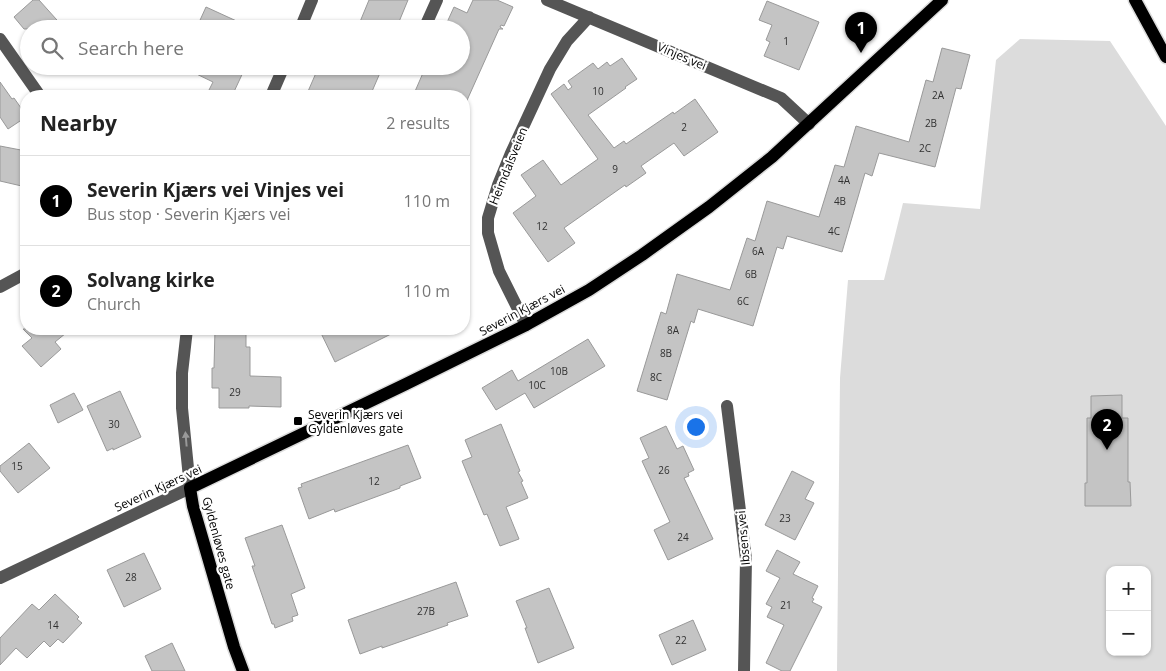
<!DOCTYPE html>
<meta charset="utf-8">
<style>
:root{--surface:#fff;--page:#f6f6f6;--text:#222;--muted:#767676;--line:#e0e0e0;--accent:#000}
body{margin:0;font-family:"Open Sans",sans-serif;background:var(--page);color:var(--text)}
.controls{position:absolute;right:15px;bottom:15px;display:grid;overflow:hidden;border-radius:10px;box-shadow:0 1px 4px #0004}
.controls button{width:45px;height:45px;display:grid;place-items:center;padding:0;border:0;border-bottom:1px solid var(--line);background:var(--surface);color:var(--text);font:25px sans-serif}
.you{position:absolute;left:695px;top:426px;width:18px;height:18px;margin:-12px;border:4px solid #fff;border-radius:50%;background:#1a73e8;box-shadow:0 0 0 8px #1a73e833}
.badge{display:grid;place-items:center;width:32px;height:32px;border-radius:50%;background:var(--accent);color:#fff;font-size:16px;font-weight:700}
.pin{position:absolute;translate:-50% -41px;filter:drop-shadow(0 1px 2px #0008)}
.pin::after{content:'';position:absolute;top:26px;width:18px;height:15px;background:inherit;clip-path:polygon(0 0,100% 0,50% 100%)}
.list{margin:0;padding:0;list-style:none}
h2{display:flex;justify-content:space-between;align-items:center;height:65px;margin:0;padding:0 20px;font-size:21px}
h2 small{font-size:16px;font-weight:400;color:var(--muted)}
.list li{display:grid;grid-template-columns:32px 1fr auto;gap:15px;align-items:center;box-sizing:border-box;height:90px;padding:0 20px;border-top:1px solid var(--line)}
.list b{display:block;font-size:19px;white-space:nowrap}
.list p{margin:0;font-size:16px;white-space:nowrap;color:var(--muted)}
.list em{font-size:16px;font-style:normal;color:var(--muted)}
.icon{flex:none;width:28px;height:28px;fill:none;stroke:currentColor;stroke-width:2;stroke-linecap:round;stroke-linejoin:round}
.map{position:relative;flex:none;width:1166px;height:671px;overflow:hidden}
.search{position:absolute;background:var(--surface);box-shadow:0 1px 4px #0004;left:20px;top:20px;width:450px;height:55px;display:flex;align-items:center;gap:12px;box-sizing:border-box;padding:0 18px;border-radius:28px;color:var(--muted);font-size:19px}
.panel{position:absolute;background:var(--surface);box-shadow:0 1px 4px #0004;left:20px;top:90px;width:450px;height:245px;border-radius:20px}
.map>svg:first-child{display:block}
.green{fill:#dcdcdc;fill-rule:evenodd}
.building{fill:#c4c4c4;stroke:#999}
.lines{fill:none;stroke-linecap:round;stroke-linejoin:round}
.major-casing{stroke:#dbdbdb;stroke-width:15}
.minor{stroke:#555;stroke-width:12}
.major{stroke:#000;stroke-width:12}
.oneway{fill:#999}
.poi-dot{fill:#000;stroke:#fff;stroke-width:2}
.labels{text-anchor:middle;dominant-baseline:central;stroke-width:4.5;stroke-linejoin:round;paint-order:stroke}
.number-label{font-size:10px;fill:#313131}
.street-label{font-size:12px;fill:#000;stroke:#fff}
.poi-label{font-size:12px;fill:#000;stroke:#fff;text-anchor:start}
</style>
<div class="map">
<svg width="1166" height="671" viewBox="0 0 1166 671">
<rect width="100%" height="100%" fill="#fff"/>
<!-- green -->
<path class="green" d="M 1020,39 L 1110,41 L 1166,126 L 1166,671 L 837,671 L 840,378 L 848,280 L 884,280 L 903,203 L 980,209 L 996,60 ZM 1110,570 L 1147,570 L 1147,652 L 1110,652 Z"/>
<!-- building -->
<path class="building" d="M 33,0 L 39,0 L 65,29 L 24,29 L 14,17 Z
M 369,0 L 408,0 L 396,29 L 357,29 Z
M 473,0 L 497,0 L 513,7 L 504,26 L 501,25 L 500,27 L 503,29 L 499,29 L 464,107 L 464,96 L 413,96 L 426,66 L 461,66 L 461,29 L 444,29 L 454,7 L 467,13 Z
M 767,1 L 819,22 L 799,70 L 764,56 L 770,42 L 766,40 L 772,25 L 759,20 Z
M 206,7 L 254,29 L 196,29 Z
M 942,48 L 970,55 L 961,89 L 956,88 L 935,167 L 879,153 L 872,176 L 865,173 L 842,252 L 787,236 L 783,249 L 777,247 L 753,326 L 698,309 L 694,323 L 691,321 L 667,400 L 637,391 L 661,312 L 666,314 L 677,274 L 730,290 L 747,238 L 755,241 L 767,201 L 819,217 L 835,165 L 844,167 L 856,126 L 909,142 L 926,80 L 933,82 Z
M 622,58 L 637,79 L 625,87 L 626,88 L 588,115 L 614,148 L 624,141 L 626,144 L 673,112 L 674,114 L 695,99 L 718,132 L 684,156 L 674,143 L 641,166 L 646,173 L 626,187 L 625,185 L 564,228 L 575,243 L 548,262 L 513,213 L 536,196 L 521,175 L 543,160 L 561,185 L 598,159 L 551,94 L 564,84 L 568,90 L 572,87 L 568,81 L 593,63 L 598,69 L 607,62 L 610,66 Z
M 180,66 L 246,66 L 232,96 L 206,96 L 213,82 Z
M 319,66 L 383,66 L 370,96 L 306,96 Z
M 0,82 L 12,99 L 14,98 L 26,115 L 26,117 L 8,129 L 0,117 Z
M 0,146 L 26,151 L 26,187 L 0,181 Z
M 23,329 L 71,329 L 55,342 L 61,349 L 41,367 L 22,346 L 32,338 Z
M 215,329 L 246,329 L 246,347 L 250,347 L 250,376 L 281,377 L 281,407 L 249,406 L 249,408 L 219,408 L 219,388 L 212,388 L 212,368 L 214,368 Z
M 319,329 L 401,329 L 335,362 Z
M 588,339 L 605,366 L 534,408 L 525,393 L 496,410 L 482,388 L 512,370 L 518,381 Z
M 120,391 L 141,437 L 113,450 L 113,448 L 107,451 L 87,406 Z
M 74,393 L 83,410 L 58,423 L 50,405 Z
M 1122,395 L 1122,418 L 1128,418 L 1128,482 L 1130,482 L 1131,506 L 1085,506 L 1085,483 L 1087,483 L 1087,418 L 1091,418 L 1091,396 Z
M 501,424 L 520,471 L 518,472 L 523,481 L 521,482 L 528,498 L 506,507 L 519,539 L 500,546 L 487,514 L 484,515 L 462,461 L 472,457 L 465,440 Z
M 666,426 L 677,449 L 683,446 L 694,470 L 688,473 L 689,476 L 684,478 L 713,539 L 668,560 L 654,530 L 670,522 L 642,461 L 649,458 L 640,438 Z
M 29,443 L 50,468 L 18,493 L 0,471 L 0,466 Z
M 408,445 L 421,478 L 400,486 L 400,488 L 335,512 L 334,509 L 309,519 L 298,488 L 302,487 L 301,484 Z
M 792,471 L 814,482 L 805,499 L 814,503 L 795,540 L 765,525 Z
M 282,525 L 305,588 L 291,594 L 298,615 L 292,617 L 293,621 L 275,628 L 274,624 L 272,624 L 252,566 L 255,566 L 245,538 Z
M 777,550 L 800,562 L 793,574 L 818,586 L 812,598 L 814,599 L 812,602 L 822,607 L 790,671 L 782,671 L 766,663 L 784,625 L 767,617 L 772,607 L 766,604 L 780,578 L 766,571 Z
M 144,553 L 161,589 L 124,607 L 107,570 Z
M 456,582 L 468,616 L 447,623 L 448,625 L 382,648 L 382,646 L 360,654 L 348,620 Z
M 549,588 L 574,648 L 538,663 L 525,628 L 527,628 L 516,601 Z
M 55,594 L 79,617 L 77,619 L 82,623 L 63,643 L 58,639 L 50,647 L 44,641 L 27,658 L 16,648 L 0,665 L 0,638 L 32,604 L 39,610 Z
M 693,620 L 706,650 L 672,665 L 659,635 Z
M 172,643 L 185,671 L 152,671 L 145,656 Z"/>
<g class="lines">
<!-- major casing -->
<g class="major-casing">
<path id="major" d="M 1135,0 L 1166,57
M 243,671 L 234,647 L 193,506 L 190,488 L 406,384 L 526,325 L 589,290 L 642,255 L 709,207 L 772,157 L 942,0"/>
</g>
<!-- minor -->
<path class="minor" d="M 547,0 L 781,98 L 809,124
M 300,29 L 312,0
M 424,29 L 437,0
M 0,39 L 40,96
M 271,96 L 284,66
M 0,287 L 26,273
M 526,325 L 499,271 L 488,233 L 488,218 L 498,185 L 511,153 L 550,69 L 567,41 L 589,17
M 727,406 L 746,559 L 744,671
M 0,578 L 190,488 L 182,408 L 182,373 L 187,329"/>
<!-- major -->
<use href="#major" class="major"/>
</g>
<!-- one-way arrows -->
<defs><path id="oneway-solid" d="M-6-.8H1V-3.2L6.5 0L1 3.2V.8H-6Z" transform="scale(1.25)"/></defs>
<use class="oneway" href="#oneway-solid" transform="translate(186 439) rotate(-95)"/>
<!-- markers -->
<rect class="poi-dot" x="293" y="416" width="10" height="10" rx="2.5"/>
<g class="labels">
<!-- number labels -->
<g class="number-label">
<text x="786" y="41">1</text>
<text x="598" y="91">10</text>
<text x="938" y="95">2A</text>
<text x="931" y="123">2B</text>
<text x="684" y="127">2</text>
<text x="925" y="148">2C</text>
<text x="615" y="169">9</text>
<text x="844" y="180">4A</text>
<text x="840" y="201">4B</text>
<text x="542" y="226">12</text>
<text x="834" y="231">4C</text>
<text x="758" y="251">6A</text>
<text x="751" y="274">6B</text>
<text x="743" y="301">6C</text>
<text x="673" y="330">8A</text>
<text x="666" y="353">8B</text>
<text x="559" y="371">10B</text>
<text x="656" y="377">8C</text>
<text x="537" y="385">10C</text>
<text x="235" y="392">29</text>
<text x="114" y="424">30</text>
<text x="17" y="466">15</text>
<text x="664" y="470">26</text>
<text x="374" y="481">12</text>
<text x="785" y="518">23</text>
<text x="683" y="537">24</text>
<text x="131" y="577">28</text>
<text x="786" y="605">21</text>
<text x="426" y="611">27B</text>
<text x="53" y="625">14</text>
<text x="681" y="640">22</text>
</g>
<!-- street labels -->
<g class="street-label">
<text transform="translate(682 56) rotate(23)">Vinjes vei</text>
<text transform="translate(508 166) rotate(-68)">Heimdalsveien</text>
<text transform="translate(522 310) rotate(-28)">Severin Kjærs vei</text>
<text transform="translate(158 488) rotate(-25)">Severin Kjærs vei</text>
<text transform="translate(743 538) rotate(-95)">Ibsens vei</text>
<text transform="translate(219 543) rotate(75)">Gyldenløves gate</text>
</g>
<!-- poi labels -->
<g class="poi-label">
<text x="308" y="414">Severin Kjærs vei<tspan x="308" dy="14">Gyldenløves gate</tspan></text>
</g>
</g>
</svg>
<div class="controls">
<button>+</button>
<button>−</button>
</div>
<div class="you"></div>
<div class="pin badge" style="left:861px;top:53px">1</div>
<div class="pin badge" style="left:1107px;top:450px">2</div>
<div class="search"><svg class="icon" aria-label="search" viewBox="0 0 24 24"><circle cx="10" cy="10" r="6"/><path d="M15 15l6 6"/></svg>Search here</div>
<section class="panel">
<h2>Nearby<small>2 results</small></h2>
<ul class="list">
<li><span class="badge">1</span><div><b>Severin Kjærs vei Vinjes vei</b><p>Bus stop · Severin Kjærs vei</p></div><em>110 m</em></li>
<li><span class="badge">2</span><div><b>Solvang kirke</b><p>Church</p></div><em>110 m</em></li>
</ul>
</section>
</div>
